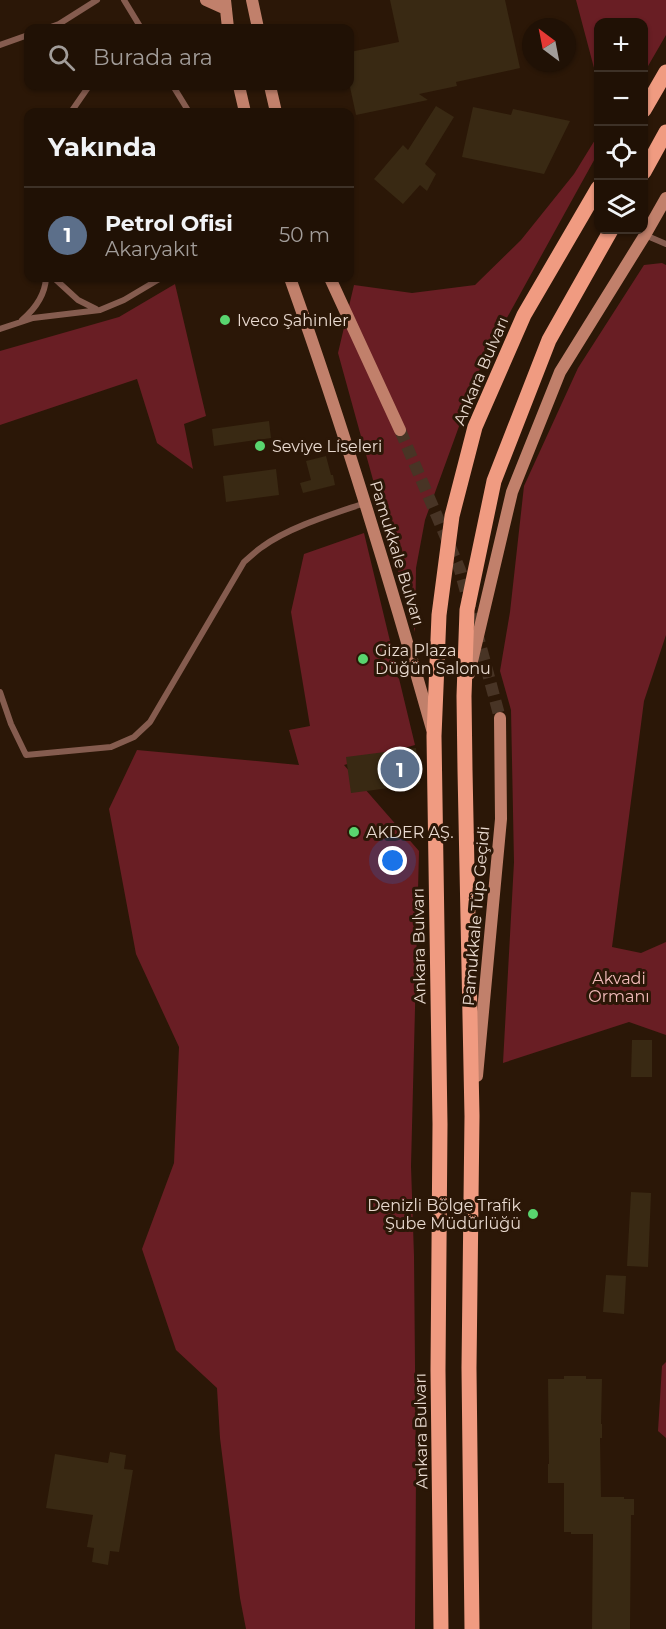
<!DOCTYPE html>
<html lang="tr">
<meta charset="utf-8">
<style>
:root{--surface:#201105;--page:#2d1f13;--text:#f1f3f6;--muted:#a29d9a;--line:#3d3127;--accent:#7c3aed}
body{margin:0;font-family:Montserrat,sans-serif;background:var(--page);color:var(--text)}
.controls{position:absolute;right:18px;top:18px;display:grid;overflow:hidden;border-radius:12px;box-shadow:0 2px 4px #0004}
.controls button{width:54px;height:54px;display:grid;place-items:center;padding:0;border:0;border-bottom:2px solid var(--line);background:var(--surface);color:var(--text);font:30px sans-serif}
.compass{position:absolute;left:522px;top:18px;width:54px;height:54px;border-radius:50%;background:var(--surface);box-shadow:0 2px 4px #0004;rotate:328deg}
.you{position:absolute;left:393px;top:861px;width:21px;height:21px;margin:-15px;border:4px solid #fff;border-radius:50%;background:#1a73e8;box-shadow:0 0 0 9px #1a73e833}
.badge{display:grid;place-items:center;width:39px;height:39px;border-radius:50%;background:var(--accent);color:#fff;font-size:20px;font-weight:700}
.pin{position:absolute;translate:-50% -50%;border:3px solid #fff;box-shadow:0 2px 6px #0006}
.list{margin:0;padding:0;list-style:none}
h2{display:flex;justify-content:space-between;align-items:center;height:78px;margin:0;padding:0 24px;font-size:26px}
h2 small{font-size:20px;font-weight:400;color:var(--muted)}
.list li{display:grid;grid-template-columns:39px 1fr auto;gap:18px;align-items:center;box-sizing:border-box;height:96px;padding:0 24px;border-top:2px solid var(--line)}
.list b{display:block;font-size:22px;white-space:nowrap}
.list p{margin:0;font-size:20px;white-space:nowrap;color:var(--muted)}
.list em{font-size:20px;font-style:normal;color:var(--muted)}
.icon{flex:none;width:33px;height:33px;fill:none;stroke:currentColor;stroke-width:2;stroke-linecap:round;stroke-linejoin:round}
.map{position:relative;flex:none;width:666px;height:1629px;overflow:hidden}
.search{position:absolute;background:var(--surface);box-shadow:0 2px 4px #0004;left:24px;top:24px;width:330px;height:66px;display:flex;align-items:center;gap:15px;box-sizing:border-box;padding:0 21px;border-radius:12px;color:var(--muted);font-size:22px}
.panel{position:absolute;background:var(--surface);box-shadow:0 2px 4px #0004;left:24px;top:108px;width:330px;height:174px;border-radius:12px}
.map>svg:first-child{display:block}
.green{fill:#691e24}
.building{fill:#392913}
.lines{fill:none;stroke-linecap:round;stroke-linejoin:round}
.secondary-tunnel{stroke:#483425;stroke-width:12;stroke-dasharray:12 6;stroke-linecap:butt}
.lane{stroke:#855c4f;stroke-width:6}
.secondary{stroke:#c1806b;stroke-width:12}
.primary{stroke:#f09b81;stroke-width:15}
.poi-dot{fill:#59d56f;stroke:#2b1707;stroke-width:2}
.labels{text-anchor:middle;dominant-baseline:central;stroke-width:6;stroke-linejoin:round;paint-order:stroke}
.poi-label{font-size:16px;fill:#e9dad0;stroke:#2b1707;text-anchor:start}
.street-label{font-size:16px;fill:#e9dad0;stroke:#2b1707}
.park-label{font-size:16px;fill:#f3bcbb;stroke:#2b1707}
</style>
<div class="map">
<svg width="666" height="1629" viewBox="0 0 666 1629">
<rect width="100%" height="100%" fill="#2b1707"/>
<!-- green -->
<path class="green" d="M 576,0 L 666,0 L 666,35 L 644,73 L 644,22 L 598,22 L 598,83 Z
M 598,135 L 598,153 L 482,363 L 425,520 L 416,568 L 415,632 L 338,353 L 354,285 L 412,293 L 475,285 L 521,240 L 574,174 Z
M 662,263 L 666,265 L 666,635 L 644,701 L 612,947 L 641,953 L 666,942 L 666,1035 L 629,1022 L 503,1063 L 514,862 L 511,710 L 500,671 L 510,612 L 524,486 L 578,368 L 644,265 Z
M 175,284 L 206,416 L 184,424 L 193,469 L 157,443 L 137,379 L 0,425 L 0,351 L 119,317 Z
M 364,533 L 415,745 L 344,765 L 419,851 L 411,1166 L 414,1256 L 416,1474 L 415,1629 L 246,1629 L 240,1598 L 220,1438 L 217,1388 L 176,1350 L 142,1249 L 174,1163 L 179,1047 L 136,954 L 109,809 L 137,750 L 299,765 L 289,730 L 310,726 L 291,612 L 304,554 Z
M 666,1362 L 666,1438 L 658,1431 L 662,1366 Z"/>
<!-- building -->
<path class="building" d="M 390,0 L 505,0 L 520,68 L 456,82 L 457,86 L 419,94 L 428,100 L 356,115 L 350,87 L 350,52 L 399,42 Z
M 436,106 L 454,117 L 425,164 L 436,174 L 427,191 L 420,185 L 403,204 L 374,179 L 403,145 L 408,150 Z
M 473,107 L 511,115 L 513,109 L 570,121 L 544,174 L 462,157 Z
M 269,421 L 271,438 L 214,446 L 212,429 Z
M 326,456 L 331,475 L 333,475 L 335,485 L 303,493 L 300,483 L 311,480 L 306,461 Z
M 276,469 L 279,495 L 226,502 L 223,476 Z
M 416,748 L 420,784 L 351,793 L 346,757 Z
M 632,1040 L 652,1040 L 652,1077 L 631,1077 Z
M 631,1192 L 651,1193 L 648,1267 L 627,1266 Z
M 606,1275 L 626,1276 L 624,1314 L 603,1312 Z
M 564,1376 L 586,1376 L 586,1379 L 602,1379 L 601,1424 L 602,1424 L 602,1438 L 600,1438 L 601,1497 L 624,1497 L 624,1499 L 634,1499 L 634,1515 L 631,1515 L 630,1629 L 592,1629 L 593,1534 L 571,1534 L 571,1532 L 564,1532 L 564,1483 L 548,1483 L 548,1464 L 549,1464 L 548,1379 L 564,1379 Z
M 110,1452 L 126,1455 L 124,1469 L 133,1470 L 119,1552 L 110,1551 L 108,1565 L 92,1562 L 94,1548 L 87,1547 L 93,1515 L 46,1508 L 55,1454 L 108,1463 Z"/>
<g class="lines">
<!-- secondary-tunnel -->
<path class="secondary-tunnel" d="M 400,430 L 460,570 L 500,718"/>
<!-- lane -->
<path class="lane" d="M 124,0 L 141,28
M 48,28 L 59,24 L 97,0
M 0,45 L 28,35
M 173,86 L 189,112
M 71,112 L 89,86
M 645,235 L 666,244
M 54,278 L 78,300 L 96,309
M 22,320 C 35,309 45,295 46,278
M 0,329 L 33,318 L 100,310 L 124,300 L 161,278
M 0,692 L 11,724 L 26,755 L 111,747 L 134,737 L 150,722 L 244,562 C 250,557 256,551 262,547 C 289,527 333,514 365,503"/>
<!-- secondary -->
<path class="secondary" d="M 206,0 L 226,9
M 225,0 L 228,28
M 252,0 L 258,28
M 239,86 L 245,112
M 270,86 L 276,112
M 290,278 C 343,426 389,577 432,729
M 330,278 L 400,430
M 469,674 L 512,492 L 560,372 L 645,235 L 666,198
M 477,1076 L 501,819 L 500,718"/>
<!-- primary -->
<path class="primary" d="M 644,110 L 666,72
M 644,172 L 666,132
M 441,1629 L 438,1370 L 440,1124 L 434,736 L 439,615 L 452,516 L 475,427 L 524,315 L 598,188
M 472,1629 L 469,1368 L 472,1116 L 465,770 L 464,696 L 467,610 L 494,481 L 549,340 L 611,230"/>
</g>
<!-- markers -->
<g class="poi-dot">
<circle cx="225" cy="320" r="6"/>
<circle cx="260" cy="446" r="6"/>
<circle cx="363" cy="659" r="6"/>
<circle cx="354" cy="832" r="6"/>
<circle cx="533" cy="1214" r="6"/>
</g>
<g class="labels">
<!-- poi labels -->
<g class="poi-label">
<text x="237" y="320">Iveco Şahinler</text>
<text x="272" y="446">Seviye Liseleri</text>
<text x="375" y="650">Giza Plaza<tspan x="375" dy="18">Düğün Salonu</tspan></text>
<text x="366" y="832">AKDER AŞ.</text>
<text x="521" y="1205" text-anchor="end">Denizli Bölge Trafik<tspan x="521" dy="18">Şube Müdürlüğü</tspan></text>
</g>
<!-- street labels -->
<g class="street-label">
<text transform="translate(481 371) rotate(-67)">Ankara Bulvarı</text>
<text transform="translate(397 553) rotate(73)">Pamukkale Bulvarı</text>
<text transform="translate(476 916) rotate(-85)">Pamukkale Tüp Geçidi</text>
<text transform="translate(419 946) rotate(-91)">Ankara Bulvarı</text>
<text transform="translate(421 1431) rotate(-91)">Ankara Bulvarı</text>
</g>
<!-- park labels -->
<g class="park-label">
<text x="619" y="978">Akvadi<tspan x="619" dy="18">Ormanı</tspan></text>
</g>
</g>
</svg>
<div class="controls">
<button>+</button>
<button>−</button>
<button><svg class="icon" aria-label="locate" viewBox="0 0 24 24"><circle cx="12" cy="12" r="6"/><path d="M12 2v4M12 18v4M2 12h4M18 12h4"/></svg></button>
<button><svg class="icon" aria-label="layers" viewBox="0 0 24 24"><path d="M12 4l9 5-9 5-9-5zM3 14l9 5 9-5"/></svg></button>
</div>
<svg class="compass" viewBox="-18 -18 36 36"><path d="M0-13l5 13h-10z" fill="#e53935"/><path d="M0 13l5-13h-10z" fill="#a29d9a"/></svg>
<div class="you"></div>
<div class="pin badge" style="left:400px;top:769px;background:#5c6f8a">1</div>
<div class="search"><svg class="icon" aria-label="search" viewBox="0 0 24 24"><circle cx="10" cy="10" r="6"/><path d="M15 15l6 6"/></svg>Burada ara</div>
<section class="panel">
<h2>Yakında<small></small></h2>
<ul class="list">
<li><span class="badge" style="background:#5c6f8a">1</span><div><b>Petrol Ofisi</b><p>Akaryakıt</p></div><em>50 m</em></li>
</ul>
</section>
</div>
